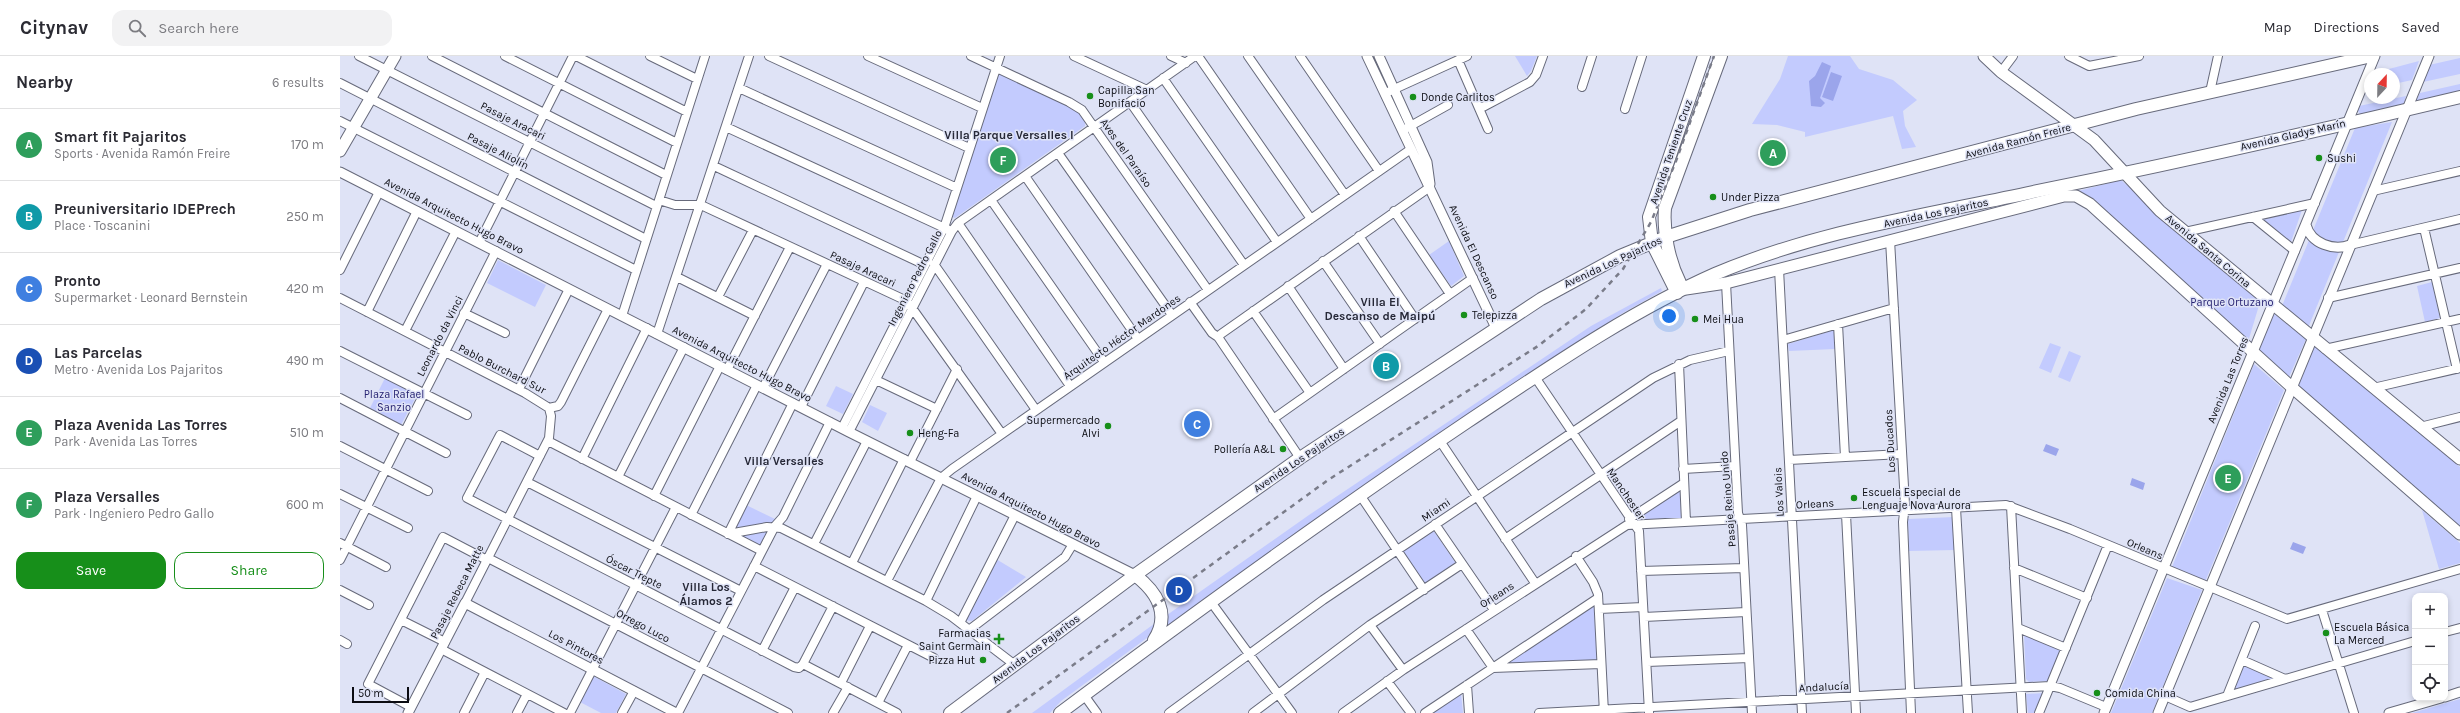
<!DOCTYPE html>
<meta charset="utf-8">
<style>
:root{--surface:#fff;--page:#f2f2f3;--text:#2b2b33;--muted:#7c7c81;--line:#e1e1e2;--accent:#178f1a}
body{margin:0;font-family:Karla,sans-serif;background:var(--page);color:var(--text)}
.controls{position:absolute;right:12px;bottom:12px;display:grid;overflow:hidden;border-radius:8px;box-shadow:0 2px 6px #0003}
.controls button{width:36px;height:36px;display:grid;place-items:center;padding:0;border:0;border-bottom:1px solid var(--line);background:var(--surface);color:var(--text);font:20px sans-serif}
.compass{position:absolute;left:2024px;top:12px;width:36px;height:36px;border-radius:50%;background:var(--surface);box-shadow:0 2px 6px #0003;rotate:22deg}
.scale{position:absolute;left:12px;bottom:10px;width:57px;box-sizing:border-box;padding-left:4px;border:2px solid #0b0c12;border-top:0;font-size:11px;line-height:14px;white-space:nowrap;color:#0b0c12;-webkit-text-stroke:3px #dfe3f6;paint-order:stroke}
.you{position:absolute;left:1329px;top:260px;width:14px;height:14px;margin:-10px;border:3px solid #fff;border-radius:50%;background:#1a73e8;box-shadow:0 0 0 6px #1a73e833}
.badge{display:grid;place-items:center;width:26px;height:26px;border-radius:50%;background:var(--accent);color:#fff;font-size:13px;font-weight:700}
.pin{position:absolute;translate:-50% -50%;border:2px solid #fff;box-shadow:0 1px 4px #0006}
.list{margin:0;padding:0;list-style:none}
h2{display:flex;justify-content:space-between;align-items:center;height:52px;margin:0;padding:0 16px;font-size:17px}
h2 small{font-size:13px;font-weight:400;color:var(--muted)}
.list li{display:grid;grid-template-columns:26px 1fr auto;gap:12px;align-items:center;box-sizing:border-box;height:72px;padding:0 16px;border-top:1px solid var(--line)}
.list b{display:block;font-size:15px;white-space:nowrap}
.list p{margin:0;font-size:13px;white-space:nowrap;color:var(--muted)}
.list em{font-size:13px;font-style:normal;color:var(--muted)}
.actions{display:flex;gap:8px;padding:12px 16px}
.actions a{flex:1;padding:9px 0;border:1px solid var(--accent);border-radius:12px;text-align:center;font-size:14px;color:var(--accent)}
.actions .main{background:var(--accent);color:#fff}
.icon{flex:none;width:22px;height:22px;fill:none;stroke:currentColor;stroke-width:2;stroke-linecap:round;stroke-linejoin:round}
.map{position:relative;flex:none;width:2120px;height:657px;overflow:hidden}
header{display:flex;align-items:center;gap:24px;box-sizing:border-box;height:56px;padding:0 20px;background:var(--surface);border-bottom:1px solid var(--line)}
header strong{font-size:19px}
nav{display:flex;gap:22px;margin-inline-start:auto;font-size:14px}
.search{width:280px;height:36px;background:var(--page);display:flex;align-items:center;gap:10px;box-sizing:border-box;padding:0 14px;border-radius:12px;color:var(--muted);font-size:15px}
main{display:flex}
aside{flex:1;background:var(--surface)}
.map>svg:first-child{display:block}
.green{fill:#c3cbfe}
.water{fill:#9ba5eb}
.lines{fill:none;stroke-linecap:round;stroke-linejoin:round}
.minor-casing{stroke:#676a7b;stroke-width:10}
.tertiary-casing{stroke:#676a7b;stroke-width:11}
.secondary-casing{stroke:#676a7b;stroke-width:13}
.primary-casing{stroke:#676a7b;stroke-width:14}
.minor{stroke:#fff;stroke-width:8}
.tertiary{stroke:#fff;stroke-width:9}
.secondary{stroke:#fff;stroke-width:11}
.primary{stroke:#fff;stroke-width:12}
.rail{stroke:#7a7c89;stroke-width:2.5;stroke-dasharray:5 5;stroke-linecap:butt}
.poi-dot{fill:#178f1a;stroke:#dfe3f6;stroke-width:1.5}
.labels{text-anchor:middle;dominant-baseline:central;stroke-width:3;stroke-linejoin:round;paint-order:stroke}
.poi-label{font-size:11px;fill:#0b0c12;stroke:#dfe3f6;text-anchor:start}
.street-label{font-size:11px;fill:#0b0c12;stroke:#dfe3f6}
.park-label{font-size:11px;fill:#252171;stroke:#dfe3f6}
.neighbourhood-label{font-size:12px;font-weight:bold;fill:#262837;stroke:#dfe3f6}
</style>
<header>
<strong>Citynav</strong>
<div class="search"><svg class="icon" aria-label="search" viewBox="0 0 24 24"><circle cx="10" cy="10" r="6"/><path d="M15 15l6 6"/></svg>Search here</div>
<nav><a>Map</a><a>Directions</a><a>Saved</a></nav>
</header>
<main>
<aside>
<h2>Nearby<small>6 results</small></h2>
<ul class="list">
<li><span class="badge" style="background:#2e9e5b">A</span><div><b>Smart fit Pajaritos</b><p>Sports · Avenida Ramón Freire</p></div><em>170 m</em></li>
<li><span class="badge" style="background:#0f9aa8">B</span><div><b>Preuniversitario IDEPrech</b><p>Place · Toscanini</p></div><em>250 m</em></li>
<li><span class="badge" style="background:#3f7fe0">C</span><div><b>Pronto</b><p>Supermarket · Leonard Bernstein</p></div><em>420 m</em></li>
<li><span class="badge" style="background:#1a4fb4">D</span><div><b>Las Parcelas</b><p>Metro · Avenida Los Pajaritos</p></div><em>490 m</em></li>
<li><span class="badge" style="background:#2e9e5b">E</span><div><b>Plaza Avenida Las Torres</b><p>Park · Avenida Las Torres</p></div><em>510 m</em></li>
<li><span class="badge" style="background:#2e9e5b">F</span><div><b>Plaza Versalles</b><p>Park · Ingeniero Pedro Gallo</p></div><em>600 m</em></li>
</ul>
<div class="actions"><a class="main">Save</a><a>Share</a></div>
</aside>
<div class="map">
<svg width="2120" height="657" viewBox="0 0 2120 657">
<rect width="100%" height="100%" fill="#dfe3f6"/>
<!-- green -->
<path class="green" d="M 1175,0 L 1197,0 L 1191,15 L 1187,20 Z
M 1448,0 L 1510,0 L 1519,13 L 1553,24 L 1577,44 L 1563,55 L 1565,70 L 1576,91 L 1562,93 L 1553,60 L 1465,81 L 1465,76 L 1437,69 L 1412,68 L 1440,23 Z
M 2120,2 L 2120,18 L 2083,26 L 2089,9 Z
M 2079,5 L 2072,24 L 2054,28 L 2054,18 L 2030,18 Z
M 661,17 L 735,51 L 745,66 L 745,70 L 615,162 L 610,160 L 654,19 Z
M 2120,28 L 2120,35 L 2076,45 L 2080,37 Z
M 2066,40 L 2063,50 L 2021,59 L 2017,54 L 2019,50 Z
M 2052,66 L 1968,272 L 1942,250 L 2015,72 Z
M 1781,124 L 1920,246 L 1908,286 L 1738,135 Z
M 1962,154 L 1951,186 L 1922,164 Z
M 1109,185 L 1124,220 L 1111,230 L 1089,199 Z
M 158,204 L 206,229 L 195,251 L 147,227 Z
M 2092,226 L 2100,262 L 2085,266 L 2077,230 Z
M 1321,232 L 1322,235 L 1281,258 L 823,575 L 827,559 L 969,459 L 1251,270 Z
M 1934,258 L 1966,283 L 1949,321 L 1917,296 Z
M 1494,274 L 1495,293 L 1449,295 L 1448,288 Z
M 1710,287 L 1721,291 L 1711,317 L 1699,312 Z
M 1974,289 L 2120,411 L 2120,475 L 1957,332 Z
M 1729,295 L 1741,300 L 1730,326 L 1718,321 Z
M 1914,308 L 1944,334 L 1865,526 L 1832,511 Z
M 46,320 L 78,337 L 61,369 L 30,352 Z
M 496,330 L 513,338 L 503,358 L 486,350 Z
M 530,349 L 547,357 L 538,375 L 522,366 Z
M 1340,433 L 1341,462 L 1293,467 L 1292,464 Z
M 404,448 L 435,463 L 431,469 L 392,475 Z
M 2082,454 L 2120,487 L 2120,507 L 2099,513 Z
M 1614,461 L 1615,494 L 1569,495 L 1568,463 Z
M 430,473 L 421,492 L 396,479 Z
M 1093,474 L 1117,509 L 1084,531 L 1061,494 Z
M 656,503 L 686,521 L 632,565 L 624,564 Z
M 1827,522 L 1862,534 L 1812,657 L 1771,657 Z
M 1254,550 L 1257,604 L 1162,610 Z
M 818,565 L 811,579 L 721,645 L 710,657 L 692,657 Z
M 1684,578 L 1722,593 L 1709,625 L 1689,626 L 1686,623 Z
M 1904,609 L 1936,622 L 1893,635 Z
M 253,620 L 286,638 L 276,657 L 261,657 L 240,646 Z
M 1121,637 L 1123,657 L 1090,657 Z
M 1704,637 L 1697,657 L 1688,657 L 1686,638 Z
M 2120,643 L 2120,657 L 2072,657 Z"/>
<!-- water -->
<path class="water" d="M 1482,6 L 1491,10 L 1480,42 L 1485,47 L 1481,51 L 1471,50 L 1469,25 L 1475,20 Z
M 1491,16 L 1502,20 L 1493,45 L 1482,41 Z
M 1706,388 L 1719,393 L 1716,400 L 1703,395 Z
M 1792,422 L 1805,427 L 1803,434 L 1790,429 Z
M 1953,486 L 1966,491 L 1963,498 L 1950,493 Z"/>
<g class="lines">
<!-- minor casing -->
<g class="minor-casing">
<path id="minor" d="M 19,0 L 316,150
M 92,0 L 326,119
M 165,0 L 337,87
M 236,0 L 347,56
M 310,0 L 357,23
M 429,0 L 629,92
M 528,0 L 642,52
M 631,0 L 729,46 L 742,54 L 868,234
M 734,0 L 807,34
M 831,0 L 846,7
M 858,0 L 971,163
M 908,0 L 1005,139
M 960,0 L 1039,115
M 1729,0 L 1749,10 L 1799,0
M 1118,4 L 1148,73
M 1661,16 L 1673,0
M 823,22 L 937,186
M 0,27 L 306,183
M 1242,31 L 1252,0
M 399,32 L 617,132
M 1050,35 L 1127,0
M 1870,36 L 1878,0
M 790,46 L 904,209
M 1141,52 L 1190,26 L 1196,19 L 1203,0
M 1285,53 L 1302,0
M 0,65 L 296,214
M 386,71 L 609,174
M 1065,73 L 1108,49
M 718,97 L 832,259
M 374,110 L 585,209
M 685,120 L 798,283
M 2033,135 L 2120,115
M 319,144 L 335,149 L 361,149 L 567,245 L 662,378
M 651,144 L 764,306
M 1054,155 L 1110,238
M 1913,161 L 1955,195
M 618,167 L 730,330
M 2084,172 L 2117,313
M 1845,176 L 1975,147
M 1019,180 L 1075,263
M 1550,184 L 1565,448 L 1563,466 L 1571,657
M 139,187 L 233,0
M 2010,189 L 2120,163
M 983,205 L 1040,288
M 594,208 L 696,354
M 1439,213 L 1462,657
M 0,214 L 39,136
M 337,221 L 415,260
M 1386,227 L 1398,457 L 1402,469 L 1412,657
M 948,230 L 1004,313
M 378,241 L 413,174
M 0,242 L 185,337 L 209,352 L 211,360 L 209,382 L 125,547
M 1988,242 L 2120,212
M 850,246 L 872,277 L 878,281 L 960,402
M 913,255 L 970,337
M 27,256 L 77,155
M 124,257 L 165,277
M 282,260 L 365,0
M 1498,268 L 1505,401
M 65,275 L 116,175
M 317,278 L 409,0
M 878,281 L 881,278 L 1090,131
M 1443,284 L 1554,252
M 1985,293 L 2120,263
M 0,295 L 127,359
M 1339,308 L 1346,466
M 387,314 L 450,191
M 1195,321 L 1299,475 L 1309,656
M 536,324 L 597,353
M 423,332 L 487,208
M 2033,332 L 2120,312
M 179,333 L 229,233
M 0,342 L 106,397
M 461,351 L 524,226
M 209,352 L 218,350 L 221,346 L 268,253
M 933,363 L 1133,222
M 2080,371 L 2120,361
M 502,372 L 604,172 L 660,0
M 509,376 L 612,175 L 618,167 L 855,0
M 208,385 L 422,495
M 1100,385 L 1195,527
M 0,390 L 88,435
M 200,400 L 160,379 L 127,442 L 454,611 L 459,612 L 463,608 L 493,550
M 242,403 L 307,272
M 1449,404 L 1562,398
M 570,406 L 617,313
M 1343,413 L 1395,410
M 278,421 L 344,291
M 187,426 L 401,535
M 0,438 L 68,472
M 1020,439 L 1084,534
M 314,440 L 380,310
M 1671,450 L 1682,657
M 1616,452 L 1628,657
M 1506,458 L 1516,657
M 351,459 L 417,329
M 1289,463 L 1344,427
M 1095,468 L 1154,554
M 388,478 L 427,471 L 441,472 L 586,545 L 611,560 L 675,609
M 388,478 L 453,347
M 1165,483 L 1341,365
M 0,487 L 46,511
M 474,488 L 527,385
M 1236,500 L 1253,526 L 1258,538 L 1264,657
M 148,502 L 448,657
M 0,504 L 156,195
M 512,507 L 564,403
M 414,510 L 594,602
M 1674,512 L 1747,542
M 1301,515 L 1404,512
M 547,525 L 601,422 L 612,413 L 1071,93
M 0,534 L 29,549
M 586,545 L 637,440
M 871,546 L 952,657
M 1259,553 L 1303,551
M 1982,554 L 2014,657
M 1304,561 L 1406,556
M 61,564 L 105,586
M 620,567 L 675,459
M 1030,569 L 1063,614
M 1678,572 L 1726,592
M 1126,573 L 1153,612 L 1261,608
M 629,574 L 725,501 L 733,488
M 2105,576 L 2120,572
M 0,584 L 7,588
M 101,593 L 224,657
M 422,595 L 455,531
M 1902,604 L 1945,623
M 1307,606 L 1409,602
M 463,608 L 557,657
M 1047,625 L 1071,657
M 501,627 L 530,570
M 1127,629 L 1129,657
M 744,639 L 757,657
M 1825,640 L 1850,651 L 2075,585
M 1887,640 L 1915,570
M 538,647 L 568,589
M 71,651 L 28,628 L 103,481 L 147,504
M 124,657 L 145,616
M 177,657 L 187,638
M 230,657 L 336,451
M 282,657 L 294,635
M 338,657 L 435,470 L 443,461 L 490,366
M 493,657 L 508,631
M 829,657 L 983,544 L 1313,322 L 1350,304 L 1389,295
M 913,657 L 1030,569 L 1122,508
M 1003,657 L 1063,614 L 1287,469 L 1666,449 L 1730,473 L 1947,563 L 2120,513
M 1085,657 L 1258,542
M 1199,657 L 1710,630 L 1720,632 L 1766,651
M 1699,657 L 1768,489"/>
</g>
<!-- tertiary casing -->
<g class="tertiary-casing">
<path id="tertiary" d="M 1027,0 L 1156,272
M 1039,0 L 1087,106 L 1090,128
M 0,116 L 509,376 L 795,519
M 1966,169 C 1971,188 1994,195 2010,189
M 2105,641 L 2120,636
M 68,657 L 125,547 L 336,657
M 1764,657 L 2035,0
M 1818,657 L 2089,0
M 2049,657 L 2101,642"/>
</g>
<!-- secondary casing -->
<g class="secondary-casing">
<path id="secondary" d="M 1644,0 L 1661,16 L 1754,84 L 1820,155 L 2120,403
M 0,95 L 55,0
M 1346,233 L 1386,227 L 1724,140 L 1736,140 L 1750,148 L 1956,335 L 2120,478"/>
</g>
<!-- primary casing -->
<g class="primary-casing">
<path id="primary" d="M 1340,227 C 1329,205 1323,176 1325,152 L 1381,0
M 1337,237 L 1312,187 L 1309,161 L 1364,0
M 795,519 C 817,536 831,558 814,584
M 610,657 L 795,519 L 960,402 L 1201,243 L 1280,200 L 1326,181 L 1410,154 L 1796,53 L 2032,0
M 720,657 C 854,557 989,459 1127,366 C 1207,313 1287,257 1375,218 C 1476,175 1586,159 1693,136 C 1835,107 1978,75 2120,41"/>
</g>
<!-- minor -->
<use href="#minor" class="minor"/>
<!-- tertiary -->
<use href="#tertiary" class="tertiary"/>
<!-- secondary -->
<use href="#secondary" class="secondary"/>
<!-- primary -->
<use href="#primary" class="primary"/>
<!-- rail -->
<path class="rail" d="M 667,657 L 988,424 L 1198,290 L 1246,253 L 1283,213 L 1311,166 L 1336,105 L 1374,0"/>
</g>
<!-- markers -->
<g class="poi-dot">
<circle cx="750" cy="40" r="4"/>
<circle cx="1073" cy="41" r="4"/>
<circle cx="1979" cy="102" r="4"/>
<circle cx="1373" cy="141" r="4"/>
<circle cx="1124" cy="259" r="4"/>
<circle cx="1355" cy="263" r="4"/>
<circle cx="768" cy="370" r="4"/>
<circle cx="570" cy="377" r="4"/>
<circle cx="943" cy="393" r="4"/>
<circle cx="1514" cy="442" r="4"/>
<circle cx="1986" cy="577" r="4"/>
<path d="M657 577h4v4h4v4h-4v4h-4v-4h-4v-4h4z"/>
<circle cx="643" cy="604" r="4"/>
<circle cx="1757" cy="637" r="4"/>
</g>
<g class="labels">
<!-- poi labels -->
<g class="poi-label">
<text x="758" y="34">Capilla San<tspan x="758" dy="13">Bonifacio</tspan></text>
<text x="1081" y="41">Donde Carlitos</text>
<text x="1987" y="102">Sushi</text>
<text x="1381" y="141">Under Pizza</text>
<text x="1132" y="259">Telepizza</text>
<text x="1363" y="263">Mei Hua</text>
<text x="760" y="364" text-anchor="end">Supermercado<tspan x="760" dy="13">Alvi</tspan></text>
<text x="578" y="377">Heng-Fa</text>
<text x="935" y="393" text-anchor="end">Pollería A&amp;L</text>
<text x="1522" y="436">Escuela Especial de<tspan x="1522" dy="13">Lenguaje Nova Aurora</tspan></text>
<text x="1994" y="571">Escuela Básica<tspan x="1994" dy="13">La Merced</tspan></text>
<text x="651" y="577" text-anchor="end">Farmacias<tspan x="651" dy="13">Saint Germain</tspan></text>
<text x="635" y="604" text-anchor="end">Pizza Hut</text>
<text x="1765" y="637">Comida China</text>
</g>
<!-- street labels -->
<g class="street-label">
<text transform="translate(173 65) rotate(27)">Pasaje Aracari</text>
<text transform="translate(1953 79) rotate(-13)">Avenida Gladys Marín</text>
<text transform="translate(1678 85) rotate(-15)">Avenida Ramón Freire</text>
<text transform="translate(158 95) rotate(27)">Pasaje Aliolín</text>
<text transform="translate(1331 96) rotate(-71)">Avenida Teniente Cruz</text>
<text transform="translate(786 97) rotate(55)">Aves del Paraíso</text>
<text transform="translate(1596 157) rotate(-12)">Avenida Los Pajaritos</text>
<text transform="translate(114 160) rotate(27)">Avenida Arquitecto Hugo Bravo</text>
<text transform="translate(1868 195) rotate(40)">Avenida Santa Corina</text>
<text transform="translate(1134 196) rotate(65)">Avenida El Descanso</text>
<text transform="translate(1273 206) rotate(-25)">Avenida Los Pajaritos</text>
<text transform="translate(523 213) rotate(25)">Pasaje Aracari</text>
<text transform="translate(575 222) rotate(-63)">Ingeniero Pedro Gallo</text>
<text transform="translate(100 280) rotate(-63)">Leonardo da Vinci</text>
<text transform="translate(782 281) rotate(-35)">Arquitecto Héctor Mardones</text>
<text transform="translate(402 308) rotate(27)">Avenida Arquitecto Hugo Bravo</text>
<text transform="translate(162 313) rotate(27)">Pablo Burchard Sur</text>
<text transform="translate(1888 324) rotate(-68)">Avenida Las Torres</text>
<text transform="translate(1550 385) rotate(-93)">Los Ducados</text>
<text transform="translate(959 404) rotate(-34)">Avenida Los Pajaritos</text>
<text transform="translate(1439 436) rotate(-93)">Los Valois</text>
<text transform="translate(1286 438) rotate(56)">Manchester</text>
<text transform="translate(1388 443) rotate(-95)">Pasaje Reino Unido</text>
<text transform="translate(1475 448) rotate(-3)">Orleans</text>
<text transform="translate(691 454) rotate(27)">Avenida Arquitecto Hugo Bravo</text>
<text transform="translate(1096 454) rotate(-34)">Miami</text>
<text transform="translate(1805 493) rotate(23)">Orleans</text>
<text transform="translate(294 516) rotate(27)">Óscar Trepte</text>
<text transform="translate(117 536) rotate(-63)">Pasaje Rebeca Matte</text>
<text transform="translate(1157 539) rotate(-33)">Orleans</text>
<text transform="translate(303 570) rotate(28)">Orrego Luco</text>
<text transform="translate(236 591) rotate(28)">Los Pintores</text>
<text transform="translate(696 593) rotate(-37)">Avenida Los Pajaritos</text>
<text transform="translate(1484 631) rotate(-3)">Andalucía</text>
</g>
<!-- park labels -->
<g class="park-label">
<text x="1892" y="246">Parque Ortuzano</text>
<text x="54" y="338">Plaza Rafael<tspan x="54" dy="13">Sanzio</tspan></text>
</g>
<!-- neighbourhood labels -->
<g class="neighbourhood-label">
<text x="669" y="79">Villa Parque Versalles I</text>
<text x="1040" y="246">Villa El<tspan x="1040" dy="14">Descanso de Maipú</tspan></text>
<text x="444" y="405">Villa Versalles</text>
<text x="366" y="531">Villa Los<tspan x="366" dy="14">Álamos 2</tspan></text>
</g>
</g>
</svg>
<div class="controls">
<button>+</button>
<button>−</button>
<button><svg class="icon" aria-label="locate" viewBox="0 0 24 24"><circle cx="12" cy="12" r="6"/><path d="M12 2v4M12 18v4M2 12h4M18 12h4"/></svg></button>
</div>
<svg class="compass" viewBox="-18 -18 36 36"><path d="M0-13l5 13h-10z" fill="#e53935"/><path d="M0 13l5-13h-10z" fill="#7c7c81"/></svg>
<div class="scale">50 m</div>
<div class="you"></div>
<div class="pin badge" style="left:1433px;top:97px;background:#2e9e5b">A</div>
<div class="pin badge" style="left:1046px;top:310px;background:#0f9aa8">B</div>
<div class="pin badge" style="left:857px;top:368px;background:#3f7fe0">C</div>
<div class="pin badge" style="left:839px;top:534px;background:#1a4fb4">D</div>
<div class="pin badge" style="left:1888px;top:422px;background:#2e9e5b">E</div>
<div class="pin badge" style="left:663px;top:104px;background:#2e9e5b">F</div>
</div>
</main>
